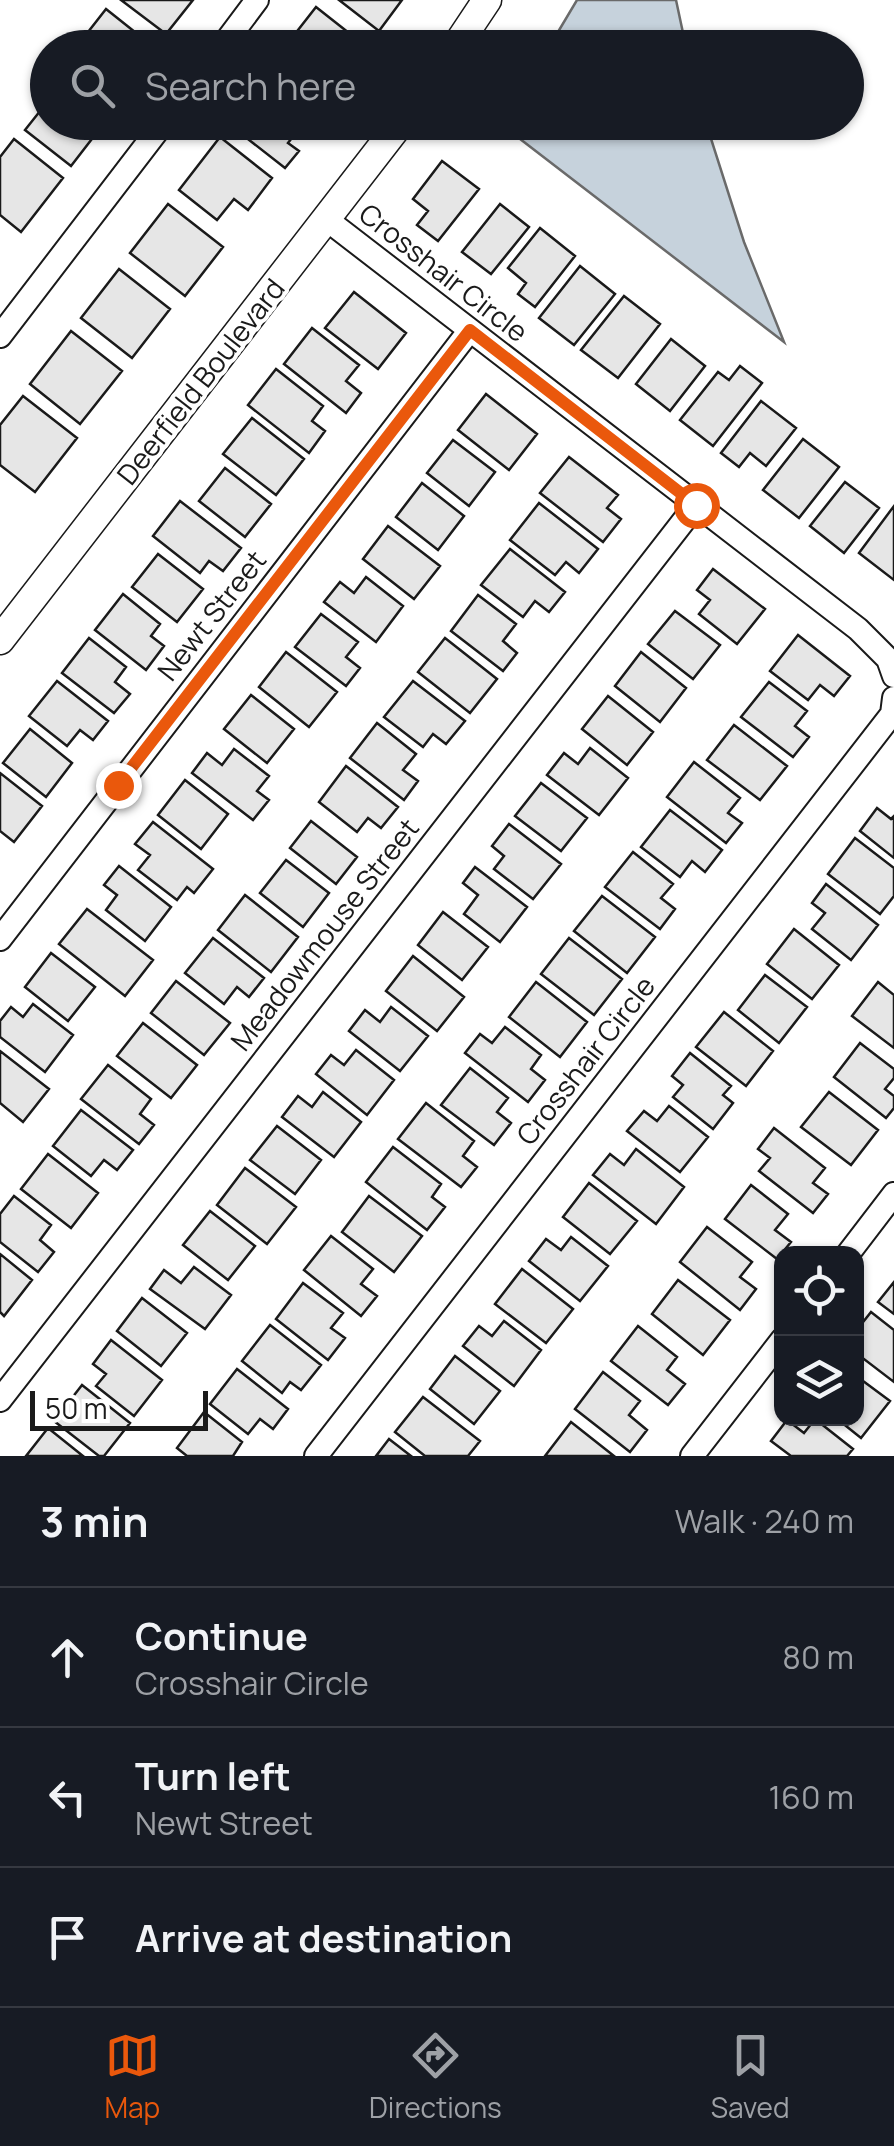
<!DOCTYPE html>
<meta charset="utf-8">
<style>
:root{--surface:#171b24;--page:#20242c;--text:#f1f3f6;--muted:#9ea1a6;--line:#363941;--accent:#ea580c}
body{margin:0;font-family:Manrope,sans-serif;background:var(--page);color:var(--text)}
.controls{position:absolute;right:30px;bottom:30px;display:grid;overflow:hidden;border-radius:20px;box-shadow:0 2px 8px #0004}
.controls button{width:90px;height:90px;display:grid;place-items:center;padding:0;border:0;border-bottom:2px solid var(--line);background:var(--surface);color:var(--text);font:50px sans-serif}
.scale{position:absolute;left:30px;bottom:25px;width:178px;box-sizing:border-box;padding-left:10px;border:5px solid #1a1a1a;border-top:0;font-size:28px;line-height:35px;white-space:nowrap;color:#1a1a1a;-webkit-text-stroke:8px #fff;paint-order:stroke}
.stop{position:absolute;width:30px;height:30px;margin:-22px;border:8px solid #ea580c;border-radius:50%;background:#fff}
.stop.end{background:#ea580c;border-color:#fff;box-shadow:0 2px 10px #0008}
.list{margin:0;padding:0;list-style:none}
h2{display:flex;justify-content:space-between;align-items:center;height:130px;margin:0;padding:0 40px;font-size:42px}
h2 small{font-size:32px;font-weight:400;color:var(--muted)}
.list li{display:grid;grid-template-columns:65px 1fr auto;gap:30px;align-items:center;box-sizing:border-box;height:140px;padding:0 40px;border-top:2px solid var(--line)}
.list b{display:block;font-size:38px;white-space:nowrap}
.list p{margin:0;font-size:32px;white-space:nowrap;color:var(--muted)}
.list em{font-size:32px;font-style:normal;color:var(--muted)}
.icon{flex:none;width:55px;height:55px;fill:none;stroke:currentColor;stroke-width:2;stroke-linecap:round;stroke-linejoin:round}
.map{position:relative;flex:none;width:894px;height:1456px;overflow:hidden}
.search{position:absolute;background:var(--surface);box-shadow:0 2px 8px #0004;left:30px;right:30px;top:30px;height:110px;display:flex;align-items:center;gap:25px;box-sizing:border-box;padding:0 35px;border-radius:55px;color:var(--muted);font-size:38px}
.sheet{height:550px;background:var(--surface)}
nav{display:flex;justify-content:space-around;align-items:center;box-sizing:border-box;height:140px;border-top:2px solid var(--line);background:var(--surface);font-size:28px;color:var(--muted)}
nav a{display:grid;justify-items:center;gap:5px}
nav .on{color:var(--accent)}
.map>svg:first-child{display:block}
.water{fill:#c6d2dc;stroke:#6a6a6a;stroke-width:2.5}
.building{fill:#e6e6e6;stroke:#1a1a1a;stroke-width:2.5}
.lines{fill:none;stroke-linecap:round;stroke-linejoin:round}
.minor-casing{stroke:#1a1a1a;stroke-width:26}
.tertiary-casing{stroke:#1a1a1a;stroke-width:31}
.minor{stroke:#fff;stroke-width:22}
.tertiary{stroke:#fff;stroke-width:28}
.route{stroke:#ea580c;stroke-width:12}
.labels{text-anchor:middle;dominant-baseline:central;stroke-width:8;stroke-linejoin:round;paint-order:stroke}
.street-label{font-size:28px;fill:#1a1a1a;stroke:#fff}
</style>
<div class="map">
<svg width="894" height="1456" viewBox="0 0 894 1456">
<rect width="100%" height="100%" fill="#fff"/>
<!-- water -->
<path class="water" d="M 577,0 L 676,0 L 686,47 L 549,47 Z
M 509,123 L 706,123 L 744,242 L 784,342 L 511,132 Z"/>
<!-- building -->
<path class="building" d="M 121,0 L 193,0 L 166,34 Z
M 339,0 L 402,0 L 379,31 Z
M 316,7 L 368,48 L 284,48 Z
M 106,9 L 155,48 L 90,48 L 81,41 Z
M 48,101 L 48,122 L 105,122 L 71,166 L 25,130 Z
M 233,122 L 304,122 L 288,143 L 299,151 L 285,168 L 230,125 Z
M 220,137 L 272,178 L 248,210 L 234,199 L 217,220 L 179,190 Z
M 14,139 L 63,178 L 21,232 L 0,215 L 0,157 Z
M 442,161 L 479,189 L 438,241 L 417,225 L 428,211 L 413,199 Z
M 168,204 L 223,247 L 185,296 L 130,253 Z
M 500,204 L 529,227 L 491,274 L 462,252 Z
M 540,228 L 575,256 L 535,307 L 518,294 L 526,283 L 508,268 Z
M 580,266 L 615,294 L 574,345 L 539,318 Z
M 119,269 L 170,309 L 132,358 L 81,318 Z
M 354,292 L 406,333 L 378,369 L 325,328 Z
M 624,296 L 660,324 L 618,378 L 581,350 Z
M 312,328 L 359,365 L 346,381 L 361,393 L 346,413 L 284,364 Z
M 71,331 L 122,371 L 80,424 L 30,384 Z
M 671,339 L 705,366 L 670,411 L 636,384 Z
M 740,366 L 762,383 L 713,446 L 680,420 L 718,372 L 729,380 Z
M 276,369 L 323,406 L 312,421 L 325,431 L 309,453 L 248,405 Z
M 486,394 L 537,434 L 509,470 L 458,430 Z
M 23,396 L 77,438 L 35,492 L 0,465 L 0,425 Z
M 761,401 L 796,428 L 766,466 L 750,453 L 739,467 L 721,453 Z
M 252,418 L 304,459 L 276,495 L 223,454 Z
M 803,439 L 839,467 L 799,518 L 763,490 Z
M 453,440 L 495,472 L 469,506 L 427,473 Z
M 569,457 L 618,495 L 607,508 L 621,519 L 603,542 L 540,493 Z
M 225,468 L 271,504 L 245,537 L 199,501 Z
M 845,482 L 879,508 L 844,553 L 810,526 Z
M 422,483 L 464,516 L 438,550 L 396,517 Z
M 180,501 L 241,548 L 223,571 L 209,561 L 200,573 L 153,536 Z
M 539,503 L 598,549 L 579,573 L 566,562 L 555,575 L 510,540 Z
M 894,506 L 894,580 L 859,553 Z
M 388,526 L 440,566 L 414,599 L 363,559 Z
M 510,549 L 565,592 L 549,612 L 535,601 L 523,617 L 481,585 Z
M 158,554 L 203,589 L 177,622 L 132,587 Z
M 713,569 L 765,609 L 737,644 L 699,614 L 710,600 L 697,590 Z
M 366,577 L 403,606 L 376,642 L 324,602 L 340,582 L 354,593 Z
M 123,594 L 160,624 L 151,636 L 164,646 L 146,670 L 95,630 Z
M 478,595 L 516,624 L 503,641 L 517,653 L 503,671 L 451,631 Z
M 675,611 L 720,645 L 693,679 L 648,644 Z
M 321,614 L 358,642 L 346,657 L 360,668 L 346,686 L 295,647 Z
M 798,635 L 850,676 L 834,696 L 820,685 L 808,700 L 770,671 Z
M 89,638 L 126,667 L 115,682 L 130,694 L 114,713 L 62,673 Z
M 445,638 L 497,679 L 470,713 L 418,672 Z
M 286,652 L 337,692 L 309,727 L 259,687 Z
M 641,652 L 686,688 L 660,722 L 615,686 Z
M 57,681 L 108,721 L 93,740 L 80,730 L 67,746 L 29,716 Z
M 413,681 L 465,721 L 446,744 L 433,734 L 423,747 L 384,717 Z
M 769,682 L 807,711 L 795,726 L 809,737 L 793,757 L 741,717 Z
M 251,695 L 294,729 L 267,763 L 224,729 Z
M 608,696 L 653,732 L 627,765 L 582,729 Z
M 377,723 L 416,754 L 403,770 L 418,781 L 404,800 L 350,758 Z
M 734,725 L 787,766 L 760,800 L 707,760 Z
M 30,729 L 72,763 L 46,797 L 3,763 Z
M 590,748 L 628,778 L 599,815 L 547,775 L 564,753 L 578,764 Z
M 234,749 L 269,776 L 257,791 L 269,800 L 253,820 L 192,773 L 207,753 L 222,765 Z
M 694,762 L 740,798 L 728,813 L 742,823 L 726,843 L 667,797 Z
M 346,766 L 398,807 L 381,828 L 368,818 L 357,832 L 319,802 Z
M 0,773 L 42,806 L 14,842 L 0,831 Z
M 185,780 L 228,814 L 201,849 L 158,815 Z
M 541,783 L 587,818 L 561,851 L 515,816 Z
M 877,808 L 891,819 L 894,816 L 894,858 L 860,831 Z
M 670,810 L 722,850 L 705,872 L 692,861 L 680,877 L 641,847 Z
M 311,821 L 357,857 L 336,884 L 290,848 Z
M 153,822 L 213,869 L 194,893 L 187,887 L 177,900 L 138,870 L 150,855 L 135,844 Z
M 509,824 L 561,864 L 533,899 L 494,869 L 504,856 L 492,846 Z
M 855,838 L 894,868 L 894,896 L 880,914 L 828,874 Z
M 633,852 L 673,884 L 661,898 L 675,909 L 660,929 L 605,887 Z
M 286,860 L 329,893 L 303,927 L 260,893 Z
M 119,866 L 171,907 L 145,941 L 106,910 L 117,895 L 104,885 Z
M 475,867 L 527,907 L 500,942 L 464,914 L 478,895 L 463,883 Z
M 826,884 L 878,925 L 851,960 L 812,929 L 825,913 L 812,903 Z
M 245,895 L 298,937 L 271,972 L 218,930 Z
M 602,896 L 655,937 L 627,973 L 574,931 Z
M 87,909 L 153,960 L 125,996 L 59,944 Z
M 443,912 L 488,947 L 462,980 L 418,945 Z
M 794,929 L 839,965 L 812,999 L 767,964 Z
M 213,938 L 264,978 L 249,997 L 237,987 L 224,1004 L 185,973 Z
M 569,938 L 622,979 L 594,1015 L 541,974 Z
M 51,953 L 95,987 L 68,1021 L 25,987 Z
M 413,956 L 464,997 L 437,1031 L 386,991 Z
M 765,975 L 807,1007 L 779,1043 L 738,1010 Z
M 176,981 L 230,1023 L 204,1055 L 151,1013 Z
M 536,982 L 587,1022 L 560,1057 L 509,1017 Z
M 878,982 L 894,995 L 894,1048 L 852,1016 Z
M 33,1004 L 73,1035 L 45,1072 L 0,1037 L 0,1021 L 11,1007 L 23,1017 Z
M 391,1007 L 428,1036 L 400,1071 L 349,1031 L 365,1010 L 380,1022 Z
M 724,1012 L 773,1051 L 746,1086 L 696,1047 Z
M 143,1023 L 197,1065 L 171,1098 L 117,1056 Z
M 505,1027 L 541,1055 L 531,1069 L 545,1080 L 528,1102 L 465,1053 L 480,1034 L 492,1043 Z
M 860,1043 L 894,1069 L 894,1078 L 885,1089 L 894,1096 L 894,1108 L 886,1118 L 834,1077 Z
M 356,1050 L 394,1080 L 367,1115 L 316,1074 L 331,1055 L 344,1065 Z
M 0,1051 L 49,1089 L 23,1122 L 0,1103 Z
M 690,1053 L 731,1086 L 723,1095 L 733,1103 L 713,1129 L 673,1097 L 683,1085 L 672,1076 Z
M 108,1065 L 151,1099 L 140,1114 L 154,1125 L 139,1144 L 81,1099 Z
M 470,1068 L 508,1098 L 497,1112 L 511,1123 L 494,1145 L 441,1105 Z
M 323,1092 L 361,1122 L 334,1157 L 282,1117 L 298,1096 L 312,1107 Z
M 829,1092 L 878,1130 L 851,1165 L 801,1127 Z
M 426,1103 L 474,1141 L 463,1156 L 477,1167 L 461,1187 L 398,1139 Z
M 669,1106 L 708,1137 L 680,1172 L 627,1131 L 644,1111 L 657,1121 Z
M 81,1110 L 133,1150 L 117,1170 L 104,1160 L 91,1176 L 53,1146 Z
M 277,1126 L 321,1160 L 295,1194 L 250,1160 Z
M 774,1128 L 825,1168 L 813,1183 L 828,1194 L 813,1213 L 759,1171 L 770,1158 L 758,1149 Z
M 393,1147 L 441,1184 L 432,1197 L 445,1207 L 427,1230 L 366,1182 Z
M 636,1149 L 684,1187 L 656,1224 L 593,1175 L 610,1154 L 624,1165 Z
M 48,1154 L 98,1193 L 71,1228 L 21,1189 Z
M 245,1168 L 296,1207 L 267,1244 L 217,1205 Z
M 589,1183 L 637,1221 L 610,1254 L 563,1217 Z
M 751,1185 L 788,1214 L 775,1230 L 791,1242 L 777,1259 L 725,1219 Z
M 14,1196 L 51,1225 L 40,1240 L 54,1252 L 38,1272 L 0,1242 L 0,1214 Z
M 369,1196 L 422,1236 L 394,1272 L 342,1232 Z
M 210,1211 L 255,1246 L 228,1280 L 183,1245 Z
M 707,1227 L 752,1262 L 740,1277 L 756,1289 L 740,1310 L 680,1262 Z
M 331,1236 L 373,1269 L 361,1284 L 377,1296 L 361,1316 L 304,1270 Z
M 571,1237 L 608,1266 L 580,1301 L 529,1261 L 546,1239 L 561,1250 Z
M 0,1254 L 32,1280 L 4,1316 L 0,1312 Z
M 194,1267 L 231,1295 L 205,1329 L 150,1289 L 164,1270 L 181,1283 Z
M 522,1269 L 573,1309 L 546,1343 L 495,1304 Z
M 678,1280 L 730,1320 L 703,1355 L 652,1314 Z
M 894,1282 L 894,1314 L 878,1302 Z
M 303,1283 L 343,1313 L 331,1328 L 345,1338 L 328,1360 L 276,1319 Z
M 142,1298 L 187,1333 L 161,1366 L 117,1331 Z
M 871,1312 L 894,1330 L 894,1382 L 856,1353 L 856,1331 Z
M 504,1321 L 541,1350 L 514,1386 L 463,1346 L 479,1326 L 492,1336 Z
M 270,1325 L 321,1365 L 301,1390 L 290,1382 L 282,1393 L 242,1361 Z
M 638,1326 L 677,1357 L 667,1370 L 685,1384 L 668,1405 L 611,1361 Z
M 111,1340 L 162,1380 L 134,1416 L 96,1386 L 106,1374 L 93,1364 Z
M 455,1356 L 500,1391 L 474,1424 L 430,1389 Z
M 237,1369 L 288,1409 L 273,1429 L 260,1419 L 248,1434 L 210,1404 Z
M 603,1372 L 640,1401 L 629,1415 L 647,1430 L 630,1452 L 575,1409 Z
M 859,1378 L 890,1401 L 861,1438 L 836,1418 L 856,1418 L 856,1381 Z
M 82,1385 L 130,1423 L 104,1456 L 99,1456 L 54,1421 Z
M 423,1397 L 480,1441 L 468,1456 L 425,1456 L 395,1432 Z
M 204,1412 L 242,1442 L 233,1456 L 187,1456 L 177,1448 Z
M 815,1419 L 853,1449 L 847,1456 L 791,1456 L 771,1441 L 787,1420 L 804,1433 Z
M 571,1422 L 614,1456 L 545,1456 Z
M 48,1428 L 83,1456 L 26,1456 Z
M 389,1439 L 411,1456 L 376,1456 Z"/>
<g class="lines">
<!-- minor casing -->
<g class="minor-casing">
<path id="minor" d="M 221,48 L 257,0
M 326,219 L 858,629 L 888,659 L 894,676
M 0,336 L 164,122
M 0,939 L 470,330
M 848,1254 L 894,1194
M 0,1400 L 696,505
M 316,1456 L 892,714 L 894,698
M 692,1456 L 782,1340"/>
</g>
<!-- tertiary casing -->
<g class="tertiary-casing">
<path id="tertiary" d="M 455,48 L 487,0
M 0,640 L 401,122"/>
</g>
<!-- minor -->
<use href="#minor" class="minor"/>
<!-- tertiary -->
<use href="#tertiary" class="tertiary"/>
</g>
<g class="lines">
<!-- route -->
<path class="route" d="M 118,785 L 470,330 L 696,505"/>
</g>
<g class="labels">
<!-- street labels -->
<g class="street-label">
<text transform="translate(444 272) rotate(38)">Crosshair Circle</text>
<text transform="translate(200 381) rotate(-52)">Deerfield Boulevard</text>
<text transform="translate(211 615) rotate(-52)">Newt Street</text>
<text transform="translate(324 934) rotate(-52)">Meadowmouse Street</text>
<text transform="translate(585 1060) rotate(-52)">Crosshair Circle</text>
</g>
</g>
</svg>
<div class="controls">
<button><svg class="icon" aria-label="locate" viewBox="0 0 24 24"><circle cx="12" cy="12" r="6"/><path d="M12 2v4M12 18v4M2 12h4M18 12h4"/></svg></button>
<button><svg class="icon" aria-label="layers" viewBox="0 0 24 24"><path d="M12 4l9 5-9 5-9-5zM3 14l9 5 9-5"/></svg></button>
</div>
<div class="scale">50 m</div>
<div class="stop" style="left:696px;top:505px"></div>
<div class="stop end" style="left:118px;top:785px"></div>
<div class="search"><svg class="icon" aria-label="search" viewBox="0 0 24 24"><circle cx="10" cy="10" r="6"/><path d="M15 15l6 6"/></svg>Search here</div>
</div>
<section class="sheet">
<h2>3 min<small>Walk · 240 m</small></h2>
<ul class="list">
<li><svg class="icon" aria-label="ahead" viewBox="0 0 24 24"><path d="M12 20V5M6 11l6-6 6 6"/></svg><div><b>Continue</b><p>Crosshair Circle</p></div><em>80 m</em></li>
<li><svg class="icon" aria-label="left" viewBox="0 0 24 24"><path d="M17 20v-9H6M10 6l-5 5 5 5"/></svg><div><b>Turn left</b><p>Newt Street</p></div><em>160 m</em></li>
<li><svg class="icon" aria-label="arrive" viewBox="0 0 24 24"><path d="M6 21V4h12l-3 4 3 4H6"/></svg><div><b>Arrive at destination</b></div></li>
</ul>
</section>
<nav>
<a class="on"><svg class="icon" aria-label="map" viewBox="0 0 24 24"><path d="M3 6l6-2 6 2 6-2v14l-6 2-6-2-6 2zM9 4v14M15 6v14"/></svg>Map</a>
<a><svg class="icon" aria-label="directions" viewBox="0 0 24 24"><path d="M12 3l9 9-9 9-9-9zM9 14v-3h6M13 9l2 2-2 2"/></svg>Directions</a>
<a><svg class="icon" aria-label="saved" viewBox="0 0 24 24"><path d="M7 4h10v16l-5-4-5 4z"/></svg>Saved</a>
</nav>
